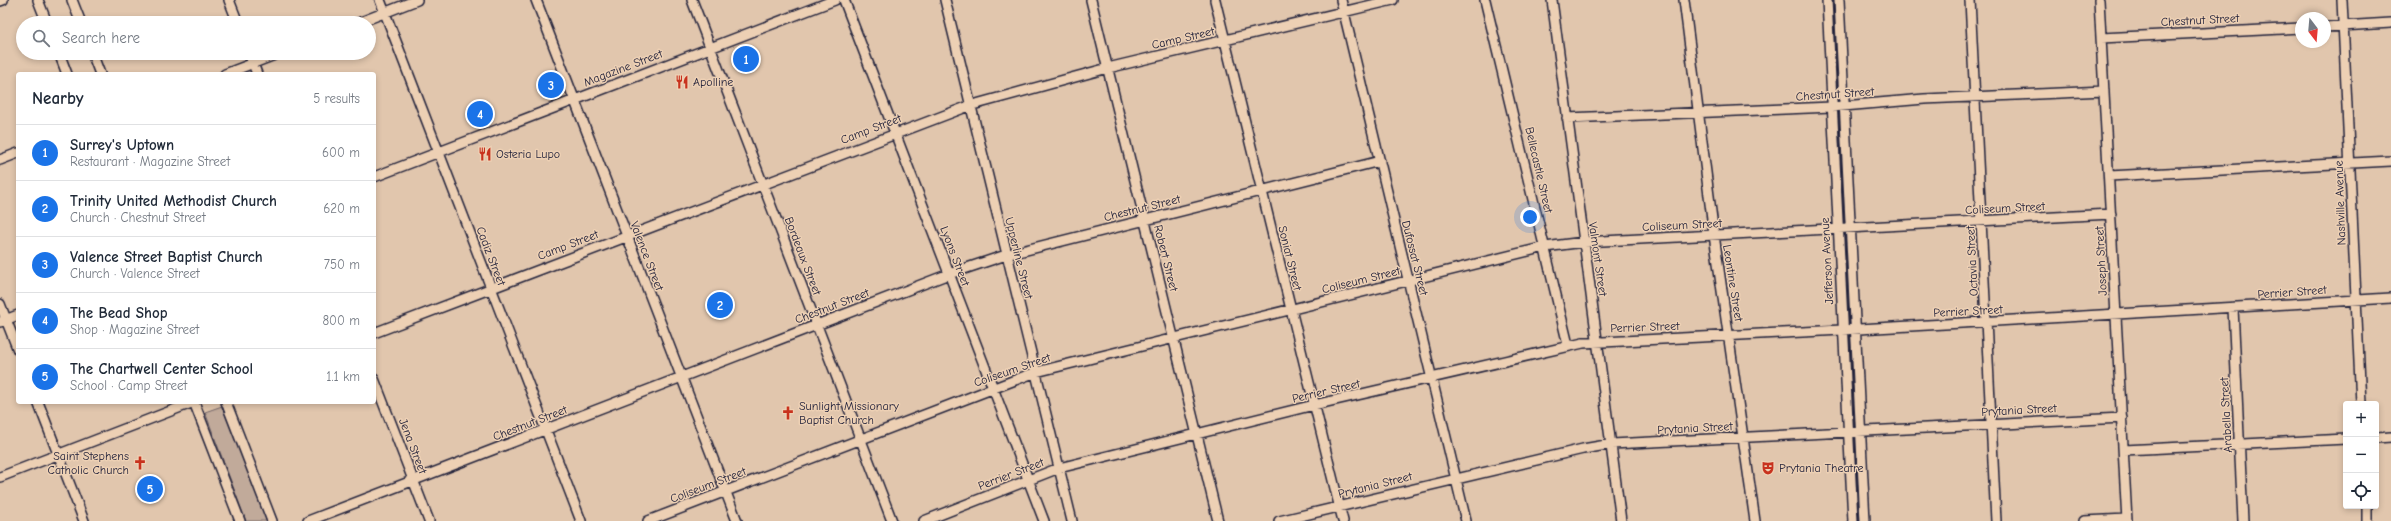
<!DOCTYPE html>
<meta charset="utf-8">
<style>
:root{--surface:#fff;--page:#f6f6f7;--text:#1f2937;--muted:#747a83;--line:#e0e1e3;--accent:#1a73e8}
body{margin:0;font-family:"Comic Neue",sans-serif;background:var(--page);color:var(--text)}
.controls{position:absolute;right:12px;bottom:12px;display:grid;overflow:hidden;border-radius:4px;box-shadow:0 2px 6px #0003}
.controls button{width:36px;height:36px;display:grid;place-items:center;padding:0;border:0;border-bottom:1px solid var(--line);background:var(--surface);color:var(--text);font:20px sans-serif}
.compass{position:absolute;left:2295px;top:12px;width:36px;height:36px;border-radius:50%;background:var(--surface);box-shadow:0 2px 6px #0003;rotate:164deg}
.you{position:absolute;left:1530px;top:217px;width:14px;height:14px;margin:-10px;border:3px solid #fff;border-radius:50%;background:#1a73e8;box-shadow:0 0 0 6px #1a73e833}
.badge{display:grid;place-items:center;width:26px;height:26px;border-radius:50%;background:var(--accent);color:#fff;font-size:13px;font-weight:700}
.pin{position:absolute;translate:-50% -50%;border:2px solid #fff;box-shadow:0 1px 4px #0006}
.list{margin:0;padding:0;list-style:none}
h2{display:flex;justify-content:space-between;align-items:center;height:52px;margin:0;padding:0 16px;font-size:17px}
h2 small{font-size:13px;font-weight:400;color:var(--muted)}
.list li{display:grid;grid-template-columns:26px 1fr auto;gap:12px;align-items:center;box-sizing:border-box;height:56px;padding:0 16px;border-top:1px solid var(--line)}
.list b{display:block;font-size:15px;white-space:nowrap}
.list p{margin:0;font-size:13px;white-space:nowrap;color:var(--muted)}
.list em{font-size:13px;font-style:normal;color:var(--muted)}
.icon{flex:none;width:22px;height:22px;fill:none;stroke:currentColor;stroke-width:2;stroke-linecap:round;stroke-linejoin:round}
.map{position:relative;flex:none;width:2391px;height:521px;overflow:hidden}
.search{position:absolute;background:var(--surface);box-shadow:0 2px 6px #0003;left:16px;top:16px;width:360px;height:44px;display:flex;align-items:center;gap:10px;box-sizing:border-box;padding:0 14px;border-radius:22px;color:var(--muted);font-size:15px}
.panel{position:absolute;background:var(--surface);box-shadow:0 2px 6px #0003;left:16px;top:72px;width:360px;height:332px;border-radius:4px}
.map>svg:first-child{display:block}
.green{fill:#c1aa9a;stroke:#72666a}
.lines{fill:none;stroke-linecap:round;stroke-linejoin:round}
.minor-casing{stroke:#22223b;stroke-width:12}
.minor{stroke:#edd0b4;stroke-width:9}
.labels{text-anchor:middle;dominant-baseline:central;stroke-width:3;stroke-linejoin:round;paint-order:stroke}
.street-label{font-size:12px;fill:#22223b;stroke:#edd0b4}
.poi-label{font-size:12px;fill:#22223b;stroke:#edd0b4;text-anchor:start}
</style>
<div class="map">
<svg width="2391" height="521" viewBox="0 0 2391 521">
<rect width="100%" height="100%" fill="#e1c6ad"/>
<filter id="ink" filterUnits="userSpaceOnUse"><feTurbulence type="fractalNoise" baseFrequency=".025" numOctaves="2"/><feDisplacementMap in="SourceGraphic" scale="8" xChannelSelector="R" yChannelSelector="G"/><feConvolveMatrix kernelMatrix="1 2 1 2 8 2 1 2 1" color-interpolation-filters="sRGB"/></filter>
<g filter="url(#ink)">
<!-- green -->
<path class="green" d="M 222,406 L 267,521 L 246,521 L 205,412 Z"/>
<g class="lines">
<!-- minor casing -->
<g class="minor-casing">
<path id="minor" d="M 38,0 L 47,23
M 72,0 L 81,23
M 229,0 L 238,23
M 380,0 L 581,521
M 536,0 L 737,521
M 692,0 L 892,521
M 844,0 L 1044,521
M 945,0 L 1072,521
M 1091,0 L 1218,521
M 1215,0 L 1343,521
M 1341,0 L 1466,521
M 1485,0 L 1568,345
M 1552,0 L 1621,521
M 1684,0 L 1714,235 L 1755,521
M 1827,0 L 1853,521
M 1839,0 L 1865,521
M 1970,0 L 1996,521
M 2099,0 L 2127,521
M 2342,0 L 2361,404
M 0,1 L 3,0
M 358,23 L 417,0
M 2325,27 L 2391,23
M 2101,38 L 2301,28
M 59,53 L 67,74
M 92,53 L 100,74
M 249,53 L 257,74
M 225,74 L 280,53
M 1567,118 L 1832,107 L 1924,99 L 2104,91
M 0,160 L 18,153
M 2109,176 L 2391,161
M 374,177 L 835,0
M 0,304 L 18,350
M 2233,308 L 2243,521
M 0,322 L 18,315
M 374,333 L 969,106 L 1108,68 L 1393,0
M 374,379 L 429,521
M 38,402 L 84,521
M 194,402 L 240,521
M 226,402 L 272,521
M 2376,438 L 2391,437
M 2124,450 L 2346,439
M 0,477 L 194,402
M 2367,506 L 2367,521
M 308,521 L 949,274 L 1006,255 L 1380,161
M 648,521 L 1036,372 L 1545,247 L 1584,242 L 2111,214
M 924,521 L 1059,468 L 1314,405 L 1583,343 L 1842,330 L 2391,298
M 1279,521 L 1583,449 L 1612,444 L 2122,418
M 2084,521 L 2127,519"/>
</g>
<!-- minor -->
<use href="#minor" class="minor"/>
</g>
</g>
<!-- icons -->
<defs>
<g id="restaurant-bare" transform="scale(1.08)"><path d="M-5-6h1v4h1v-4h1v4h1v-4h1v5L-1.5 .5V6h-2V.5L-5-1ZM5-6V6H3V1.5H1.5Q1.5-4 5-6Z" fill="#c8321e" stroke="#edd0b4" stroke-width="2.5" paint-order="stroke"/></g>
<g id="church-bare" transform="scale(1.08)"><path d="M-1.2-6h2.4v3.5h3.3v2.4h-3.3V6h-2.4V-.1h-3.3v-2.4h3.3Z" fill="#c8321e" stroke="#edd0b4" stroke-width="2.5" paint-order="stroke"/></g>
<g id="theatre-bare" transform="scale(1.08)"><path d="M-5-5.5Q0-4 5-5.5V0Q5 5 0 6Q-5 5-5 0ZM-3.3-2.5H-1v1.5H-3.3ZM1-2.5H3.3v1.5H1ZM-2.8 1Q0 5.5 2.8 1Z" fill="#c8321e" stroke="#edd0b4" stroke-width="2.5" paint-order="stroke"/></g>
</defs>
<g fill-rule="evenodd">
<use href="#restaurant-bare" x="682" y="82"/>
<use href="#restaurant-bare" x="485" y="154"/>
<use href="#church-bare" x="788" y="413"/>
<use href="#church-bare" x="140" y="463"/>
<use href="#theatre-bare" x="1768" y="468"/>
</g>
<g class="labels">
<!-- street labels -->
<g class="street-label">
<text transform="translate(2200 20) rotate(-3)">Chestnut Street</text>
<text transform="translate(1183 38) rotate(-13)">Camp Street</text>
<text transform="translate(623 68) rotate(-21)">Magazine Street</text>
<text transform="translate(1835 94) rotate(-4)">Chestnut Street</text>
<text transform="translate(871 129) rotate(-21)">Camp Street</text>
<text transform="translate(1539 170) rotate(77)">Bellecastle Street</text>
<text transform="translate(2340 203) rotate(-92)">Nashville Avenue</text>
<text transform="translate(1142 208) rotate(-14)">Chestnut Street</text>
<text transform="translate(2005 208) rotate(-3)">Coliseum Street</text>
<text transform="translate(1682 225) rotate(-3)">Coliseum Street</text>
<text transform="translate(568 245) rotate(-21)">Camp Street</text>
<text transform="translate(491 256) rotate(69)">Cadiz Street</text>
<text transform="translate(647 256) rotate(69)">Valence Street</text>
<text transform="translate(803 256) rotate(69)">Bordeaux Street</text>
<text transform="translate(955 256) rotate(69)">Lyons Street</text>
<text transform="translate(1019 258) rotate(76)">Upperline Street</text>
<text transform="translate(1166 258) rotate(76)">Robert Street</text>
<text transform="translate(1290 258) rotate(76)">Soniat Street</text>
<text transform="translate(1415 258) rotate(76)">Dufossat Street</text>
<text transform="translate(1598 259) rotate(82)">Valmont Street</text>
<text transform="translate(1827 261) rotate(-93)">Jefferson Avenue</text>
<text transform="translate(1972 261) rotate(-93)">Octavia Street</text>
<text transform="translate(2101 261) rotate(-93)">Joseph Street</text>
<text transform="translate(1361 280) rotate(-14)">Coliseum Street</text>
<text transform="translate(1733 283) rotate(81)">Leontine Street</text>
<text transform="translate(2292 292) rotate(-4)">Perrier Street</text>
<text transform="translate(832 306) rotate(-21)">Chestnut Street</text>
<text transform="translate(1968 311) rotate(-3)">Perrier Street</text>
<text transform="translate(1645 327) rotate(-2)">Perrier Street</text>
<text transform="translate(1012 370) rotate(-19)">Coliseum Street</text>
<text transform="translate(1326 391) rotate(-13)">Perrier Street</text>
<text transform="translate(2019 410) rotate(-3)">Prytania Street</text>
<text transform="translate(2226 415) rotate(-93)">Arabella Street</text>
<text transform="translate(530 423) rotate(-21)">Chestnut Street</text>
<text transform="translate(1695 428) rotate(-3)">Prytania Street</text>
<text transform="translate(413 446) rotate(69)">Jena Street</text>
<text transform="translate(1011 474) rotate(-21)">Perrier Street</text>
<text transform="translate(708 485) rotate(-21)">Coliseum Street</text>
<text transform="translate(1375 485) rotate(-14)">Prytania Street</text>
</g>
<!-- poi labels -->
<g class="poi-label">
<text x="693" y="82">Apolline</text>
<text x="496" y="154">Osteria Lupo</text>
<text x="799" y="406">Sunlight Missionary<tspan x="799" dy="14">Baptist Church</tspan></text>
<text x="129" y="456" text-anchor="end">Saint Stephens<tspan x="129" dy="14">Catholic Church</tspan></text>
<text x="1779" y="468">Prytania Theatre</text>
</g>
</g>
</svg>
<div class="controls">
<button>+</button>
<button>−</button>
<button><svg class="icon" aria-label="locate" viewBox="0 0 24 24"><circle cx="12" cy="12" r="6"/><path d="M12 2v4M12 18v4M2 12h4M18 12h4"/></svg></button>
</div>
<svg class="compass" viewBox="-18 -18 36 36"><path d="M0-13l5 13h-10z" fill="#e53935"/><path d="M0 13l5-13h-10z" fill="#747a83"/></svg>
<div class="you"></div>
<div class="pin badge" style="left:746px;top:59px">1</div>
<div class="pin badge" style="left:720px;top:305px">2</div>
<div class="pin badge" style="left:551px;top:85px">3</div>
<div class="pin badge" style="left:480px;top:114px">4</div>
<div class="pin badge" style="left:150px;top:489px">5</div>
<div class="search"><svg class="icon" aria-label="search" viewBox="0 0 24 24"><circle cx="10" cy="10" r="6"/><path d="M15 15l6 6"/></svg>Search here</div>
<section class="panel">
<h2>Nearby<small>5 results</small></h2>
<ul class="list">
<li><span class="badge">1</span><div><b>Surrey's Uptown</b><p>Restaurant · Magazine Street</p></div><em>600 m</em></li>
<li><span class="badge">2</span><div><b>Trinity United Methodist Church</b><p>Church · Chestnut Street</p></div><em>620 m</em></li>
<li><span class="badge">3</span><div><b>Valence Street Baptist Church</b><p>Church · Valence Street</p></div><em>750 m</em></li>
<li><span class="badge">4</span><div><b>The Bead Shop</b><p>Shop · Magazine Street</p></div><em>800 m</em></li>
<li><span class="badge">5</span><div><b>The Chartwell Center School</b><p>School · Camp Street</p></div><em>1.1 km</em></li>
</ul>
</section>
</div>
